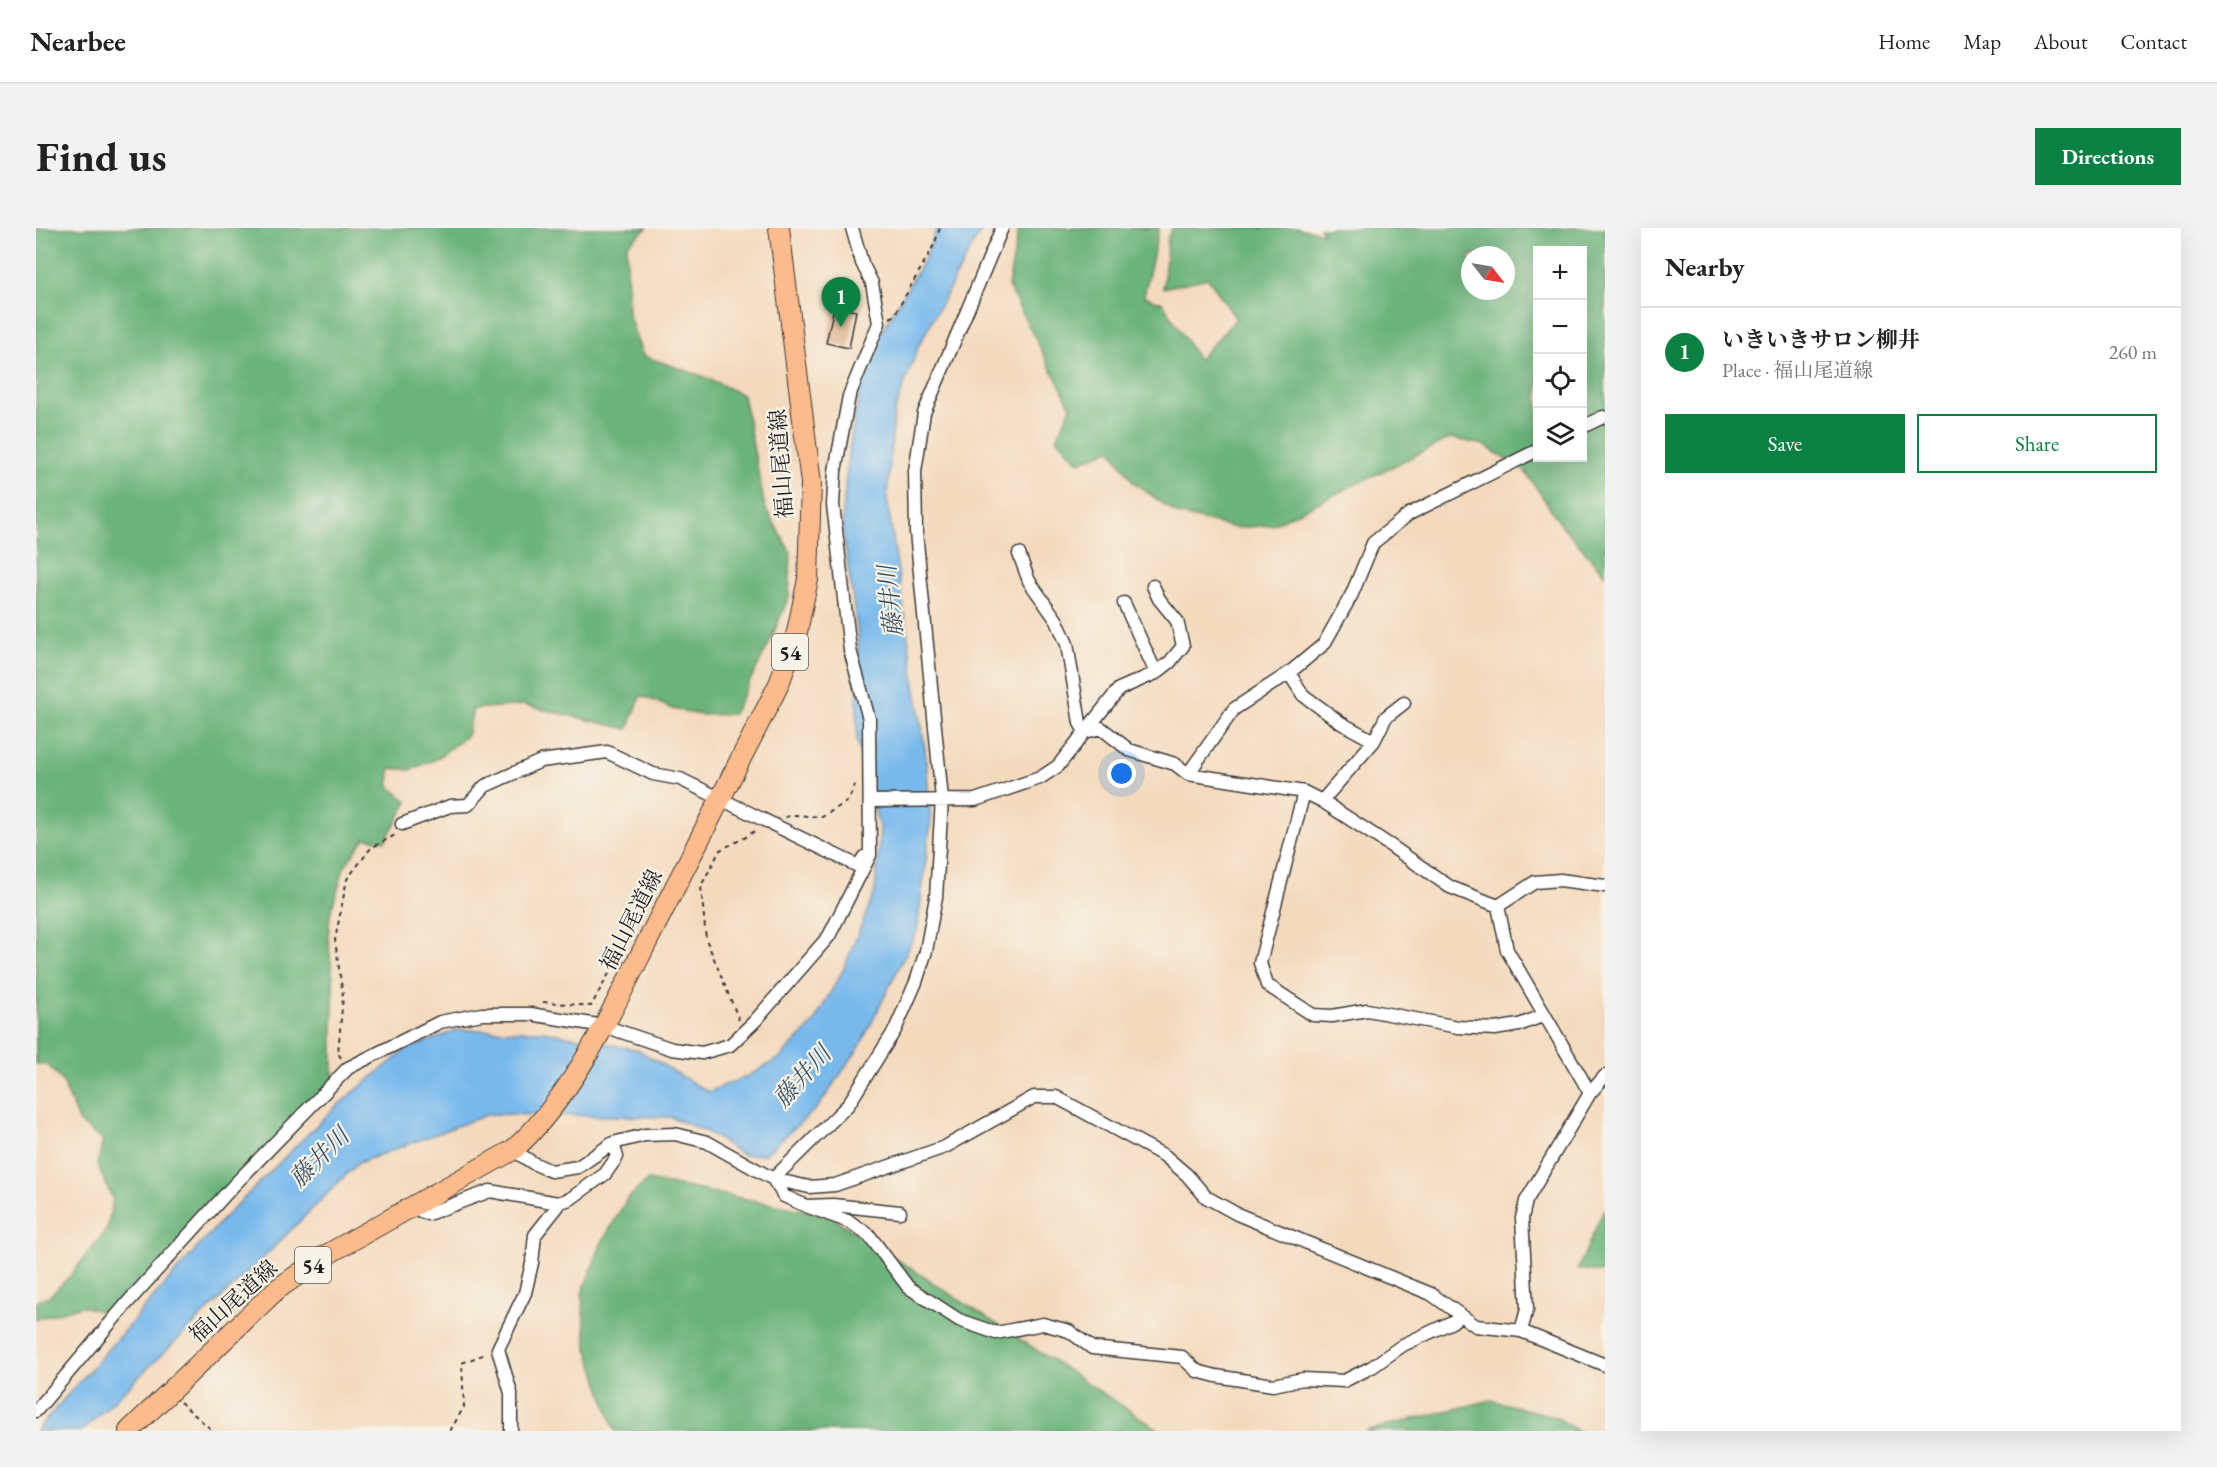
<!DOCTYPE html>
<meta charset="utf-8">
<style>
:root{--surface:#fff;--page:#f2f2f2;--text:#222;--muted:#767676;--line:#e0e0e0;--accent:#0b8043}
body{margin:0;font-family:"EB Garamond","Noto Serif JP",serif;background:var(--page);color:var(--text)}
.controls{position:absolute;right:18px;top:18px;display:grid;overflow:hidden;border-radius:0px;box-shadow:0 6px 24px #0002}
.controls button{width:54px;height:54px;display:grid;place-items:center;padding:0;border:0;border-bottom:2px solid var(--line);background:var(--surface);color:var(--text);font:30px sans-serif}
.compass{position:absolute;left:1425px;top:18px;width:54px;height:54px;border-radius:50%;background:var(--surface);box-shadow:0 6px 24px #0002;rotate:121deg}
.you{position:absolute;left:1086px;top:546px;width:21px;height:21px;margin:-15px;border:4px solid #fff;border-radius:50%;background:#1a73e8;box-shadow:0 0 0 9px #1a73e833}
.badge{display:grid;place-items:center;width:39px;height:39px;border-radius:50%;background:var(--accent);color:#fff;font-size:20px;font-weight:700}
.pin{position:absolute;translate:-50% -50px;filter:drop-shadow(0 2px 3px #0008)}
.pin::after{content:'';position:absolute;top:32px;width:21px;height:18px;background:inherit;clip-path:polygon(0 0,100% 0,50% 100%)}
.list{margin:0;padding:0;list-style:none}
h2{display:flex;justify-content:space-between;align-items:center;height:78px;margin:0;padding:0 24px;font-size:26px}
h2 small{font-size:20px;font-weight:400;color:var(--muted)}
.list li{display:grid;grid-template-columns:39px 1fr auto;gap:18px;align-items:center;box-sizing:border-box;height:90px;padding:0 24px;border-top:2px solid var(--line)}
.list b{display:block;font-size:22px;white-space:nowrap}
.list p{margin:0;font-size:20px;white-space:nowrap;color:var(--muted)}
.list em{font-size:20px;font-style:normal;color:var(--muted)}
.actions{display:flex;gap:12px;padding:18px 24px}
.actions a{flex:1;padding:14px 0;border:2px solid var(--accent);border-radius:0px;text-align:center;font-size:21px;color:var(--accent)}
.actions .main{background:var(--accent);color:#fff}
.icon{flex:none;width:33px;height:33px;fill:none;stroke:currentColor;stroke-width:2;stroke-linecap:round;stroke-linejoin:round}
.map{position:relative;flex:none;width:1569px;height:1203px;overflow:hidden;border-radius:0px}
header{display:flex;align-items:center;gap:36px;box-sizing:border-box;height:84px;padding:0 30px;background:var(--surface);border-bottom:2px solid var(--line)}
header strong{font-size:28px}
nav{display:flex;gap:33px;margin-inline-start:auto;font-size:21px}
.intro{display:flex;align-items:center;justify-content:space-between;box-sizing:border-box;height:144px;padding:0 36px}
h1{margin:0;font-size:42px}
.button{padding:15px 27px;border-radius:0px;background:var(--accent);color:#fff;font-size:21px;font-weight:700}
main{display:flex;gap:36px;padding:0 36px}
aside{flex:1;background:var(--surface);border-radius:0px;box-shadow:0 6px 24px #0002}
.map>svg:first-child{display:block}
.forest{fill:#6bb37a;stroke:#44684b;stroke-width:1.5;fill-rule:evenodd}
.water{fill:#78b9ec;stroke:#4a6a84;stroke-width:1.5}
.building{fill:#d6a274}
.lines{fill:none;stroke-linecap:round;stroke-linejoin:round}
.minor-casing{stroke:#3c3834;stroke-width:15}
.primary-casing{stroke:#3c3834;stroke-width:22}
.path{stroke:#3c3834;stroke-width:2;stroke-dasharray:4.5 4.5;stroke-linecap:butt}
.minor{stroke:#fff;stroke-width:12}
.primary{stroke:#fbbb8c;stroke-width:20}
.labels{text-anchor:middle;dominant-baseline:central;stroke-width:4.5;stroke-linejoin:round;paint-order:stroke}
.shield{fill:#f7f3e8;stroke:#5e5c59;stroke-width:1.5}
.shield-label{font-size:21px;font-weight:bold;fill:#1c1c1c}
.street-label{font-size:22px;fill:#1c1c1c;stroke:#f7f3e8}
.water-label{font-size:24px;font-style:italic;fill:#3c5365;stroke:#f7f3e8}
</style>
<header>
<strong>Nearbee</strong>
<nav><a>Home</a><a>Map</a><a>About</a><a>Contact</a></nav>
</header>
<div class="intro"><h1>Find us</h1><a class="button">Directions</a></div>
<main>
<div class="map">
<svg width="1569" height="1203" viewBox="0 0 1569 1203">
<rect width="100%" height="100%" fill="#f7f3e8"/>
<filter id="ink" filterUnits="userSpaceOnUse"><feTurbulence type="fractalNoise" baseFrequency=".0167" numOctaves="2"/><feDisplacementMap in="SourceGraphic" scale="12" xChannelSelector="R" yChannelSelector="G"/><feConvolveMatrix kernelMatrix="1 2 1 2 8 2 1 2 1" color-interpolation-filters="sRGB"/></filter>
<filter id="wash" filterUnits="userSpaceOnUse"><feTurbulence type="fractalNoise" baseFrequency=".008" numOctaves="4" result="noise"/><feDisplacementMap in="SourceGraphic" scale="24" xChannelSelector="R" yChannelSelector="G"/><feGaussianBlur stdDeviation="1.35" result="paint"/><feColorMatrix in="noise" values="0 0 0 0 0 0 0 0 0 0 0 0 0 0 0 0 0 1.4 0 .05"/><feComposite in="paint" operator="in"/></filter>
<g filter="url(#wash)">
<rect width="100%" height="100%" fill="#f4dabd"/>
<!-- forest -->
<path class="forest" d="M 0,0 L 611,0 L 591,17 L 592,86 L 607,128 L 669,149 L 707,167 L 729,279 L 755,325 L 753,368 L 733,416 L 697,486 L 664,487 L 637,481 L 605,467 L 592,501 L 488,477 L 437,481 L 431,507 L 400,531 L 374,542 L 354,540 L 353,558 L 372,574 L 349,613 L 329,610 L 308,639 L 294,687 L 292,710 L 297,751 L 297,857 L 77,1087 L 46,1078 L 0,1091 L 0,1074 L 15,1067 L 34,1048 L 71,1001 L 77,972 L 61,936 L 67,913 L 42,893 L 27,854 L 12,837 L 0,836 Z
M 983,0 L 1123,0 L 1108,68 L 1127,75 L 1162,132 L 1200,91 L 1172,50 L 1127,60 L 1132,8 L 1136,0 L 1260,0 L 1288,5 L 1283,0 L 1569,0 L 1569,347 L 1524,295 L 1489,243 L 1448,217 L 1415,210 L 1236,297 L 1200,300 L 1141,286 L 1097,254 L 1075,221 L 1043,234 L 1021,210 L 1035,179 L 972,58 ZM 1502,22 L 1546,22 L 1546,230 L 1502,230 ZM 1434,27 L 1470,27 L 1470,63 L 1434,63 Z
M 612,952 L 793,987 L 1125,1203 L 579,1203 L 551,1119 L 546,1066 L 565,1016 L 591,971 Z
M 1569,981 L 1569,1045 L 1542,1041 L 1567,983 Z
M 1455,1172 L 1520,1189 L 1542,1203 L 1329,1203 Z"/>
<!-- water -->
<path class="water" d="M 901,0 L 946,0 L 882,119 L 858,185 L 851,271 L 889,521 L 895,592 L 881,703 L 824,818 L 782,879 L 729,926 L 707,927 L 671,904 L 634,889 L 453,886 L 322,935 L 230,1027 L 46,1203 L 0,1203 L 185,993 L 297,881 L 371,821 L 422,802 L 507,803 L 602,822 L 672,864 L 712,848 L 744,830 L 777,796 L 808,740 L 839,664 L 844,603 L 821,512 L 822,407 L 806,297 L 812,227 L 824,162 L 844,107 L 890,28 Z"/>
<g id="blocks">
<!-- building -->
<path class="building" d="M 798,79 L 820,83 L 813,120 L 790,115 Z"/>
</g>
</g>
<g filter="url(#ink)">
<use href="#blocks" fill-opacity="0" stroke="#3c3834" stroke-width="1.5"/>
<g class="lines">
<!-- minor casing -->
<g class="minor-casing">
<path id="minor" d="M 1546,199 L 1567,189
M 983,326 L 993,353 L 1021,393 L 1031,416 L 1044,495 L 1049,504
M 1088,375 L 1120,445
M 1253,445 L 1267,467 L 1305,495 L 1338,513
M 1049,504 L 1065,500 L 1093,522 L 1139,536 L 1152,546 L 1268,564 L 1286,573 L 1355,618 L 1414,659 L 1462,678 L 1471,722 L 1554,865
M 1152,546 L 1198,481 L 1253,445 L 1288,416 L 1316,366 L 1337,315 L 1373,286 L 1502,222
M 1268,564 L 1224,735 L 1231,757 L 1277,787 L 1296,788 L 1331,782 L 1422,799 L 1459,801 L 1483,797 L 1509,787
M 834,573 L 939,572 L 1004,550 L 1022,538 L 1083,461 L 1120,445 L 1134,434 L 1147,418 L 1141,393 L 1123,371 L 1117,358
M 1286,573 L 1338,513 L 1350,489 L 1368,475
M 366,596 L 414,578 L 432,577 L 449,558 L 505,533 L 571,524 L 617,546 L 644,551 L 822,638 L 828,629
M 1462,678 L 1499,654 L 1524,652 L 1569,658
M 477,922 L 497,935 L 515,943 L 542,939 L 577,915 L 609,907 L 639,906 L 671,914 L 737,951 L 773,959 L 799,957 L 909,919 L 998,869 L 1020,869 L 1129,928 L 1151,947 L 1170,969 L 1201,986 L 1395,1066 L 1440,1098 L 1485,1103 L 1569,1137
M 737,951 L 812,877 L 859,802 L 880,754 L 890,723 L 900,669 L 906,571 L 880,304 L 879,243 L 888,185 L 966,0
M 737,951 L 748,968 L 770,978 L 797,977 L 864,984
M 770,978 L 814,994 L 833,1007 L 872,1059 L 923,1092 L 960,1105 L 1007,1096 L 1033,1103 L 1056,1120 L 1146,1129 L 1161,1143 L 1180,1148 L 1237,1157 L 1267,1151 L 1308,1153 L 1336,1139 L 1367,1117 L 1416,1094 L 1423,1088
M 377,980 L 392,986 L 454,963 L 522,975 L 534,971 L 569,946 L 581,929 L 577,915
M 1485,1103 L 1491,1081 L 1486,990 L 1490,973 L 1554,865 L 1569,848
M 0,1183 L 92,1074 L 198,957 L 312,840 L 404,794 L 446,786 L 494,786 L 568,798 L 636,821 L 666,825 L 694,817 L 719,793 L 793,708 L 834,627 L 833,491 L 814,422 L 797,277 L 799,243 L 813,168 L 843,95 L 836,55 L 826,35 L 816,0
M 475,1203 L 475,1165 L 462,1121 L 489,1065 L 496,1035 L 499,1007 L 522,978 L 522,975"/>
</g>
<!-- primary casing -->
<g class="primary-casing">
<path id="primary" d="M 93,1203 L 240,1062 L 290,1027 L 477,922 C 537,869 578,779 614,708 C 657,624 700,540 743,456 L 761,404 L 772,351 L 775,255 L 743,0"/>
</g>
<!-- path -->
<path class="path" d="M 854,90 L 858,88 L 898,17 L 904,0
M 749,589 L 759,587 L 786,589 L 812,573 L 820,555
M 507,774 L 555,778 L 594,708
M 703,792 L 670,711 L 665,658 L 684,622 L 710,609 L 720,602
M 305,830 L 302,825 L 307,768 L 299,712 L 311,651 L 335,620 L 359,607
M 144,1174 L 177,1203
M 414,1203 L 428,1179 L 426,1135 L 449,1126"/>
<!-- minor -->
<use href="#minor" class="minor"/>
<!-- primary -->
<use href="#primary" class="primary"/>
</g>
</g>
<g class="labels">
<!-- shield labels -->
<g class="shield">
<rect x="736" y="406" width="36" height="36" rx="4.5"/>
<rect x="259" y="1019" width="36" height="36" rx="4.5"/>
</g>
<g class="shield-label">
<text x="754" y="424">54</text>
<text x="277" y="1037">54</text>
</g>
<!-- street labels -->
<g class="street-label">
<text transform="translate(745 236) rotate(-94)">福山尾道線</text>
<text transform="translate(595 692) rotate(-63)">福山尾道線</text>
<text transform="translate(197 1073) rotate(-42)">福山尾道線</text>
</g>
<!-- water labels -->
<g class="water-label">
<text transform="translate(854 373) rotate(-96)">藤井川</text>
<text transform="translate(766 848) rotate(-48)">藤井川</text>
<text transform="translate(283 929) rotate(-45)">藤井川</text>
</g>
</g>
</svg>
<div class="controls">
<button>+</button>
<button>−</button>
<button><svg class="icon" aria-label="locate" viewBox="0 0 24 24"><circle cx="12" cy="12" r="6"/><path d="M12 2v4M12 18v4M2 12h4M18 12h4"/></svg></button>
<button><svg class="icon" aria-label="layers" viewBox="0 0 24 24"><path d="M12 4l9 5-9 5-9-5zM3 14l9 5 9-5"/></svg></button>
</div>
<svg class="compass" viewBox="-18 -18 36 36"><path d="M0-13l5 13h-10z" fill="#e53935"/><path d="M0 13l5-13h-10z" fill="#767676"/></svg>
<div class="you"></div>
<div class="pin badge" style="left:805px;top:99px">1</div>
</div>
<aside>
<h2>Nearby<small></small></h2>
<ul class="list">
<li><span class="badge">1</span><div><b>いきいきサロン柳井</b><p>Place · 福山尾道線</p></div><em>260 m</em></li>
</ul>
<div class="actions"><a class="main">Save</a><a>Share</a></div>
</aside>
</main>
